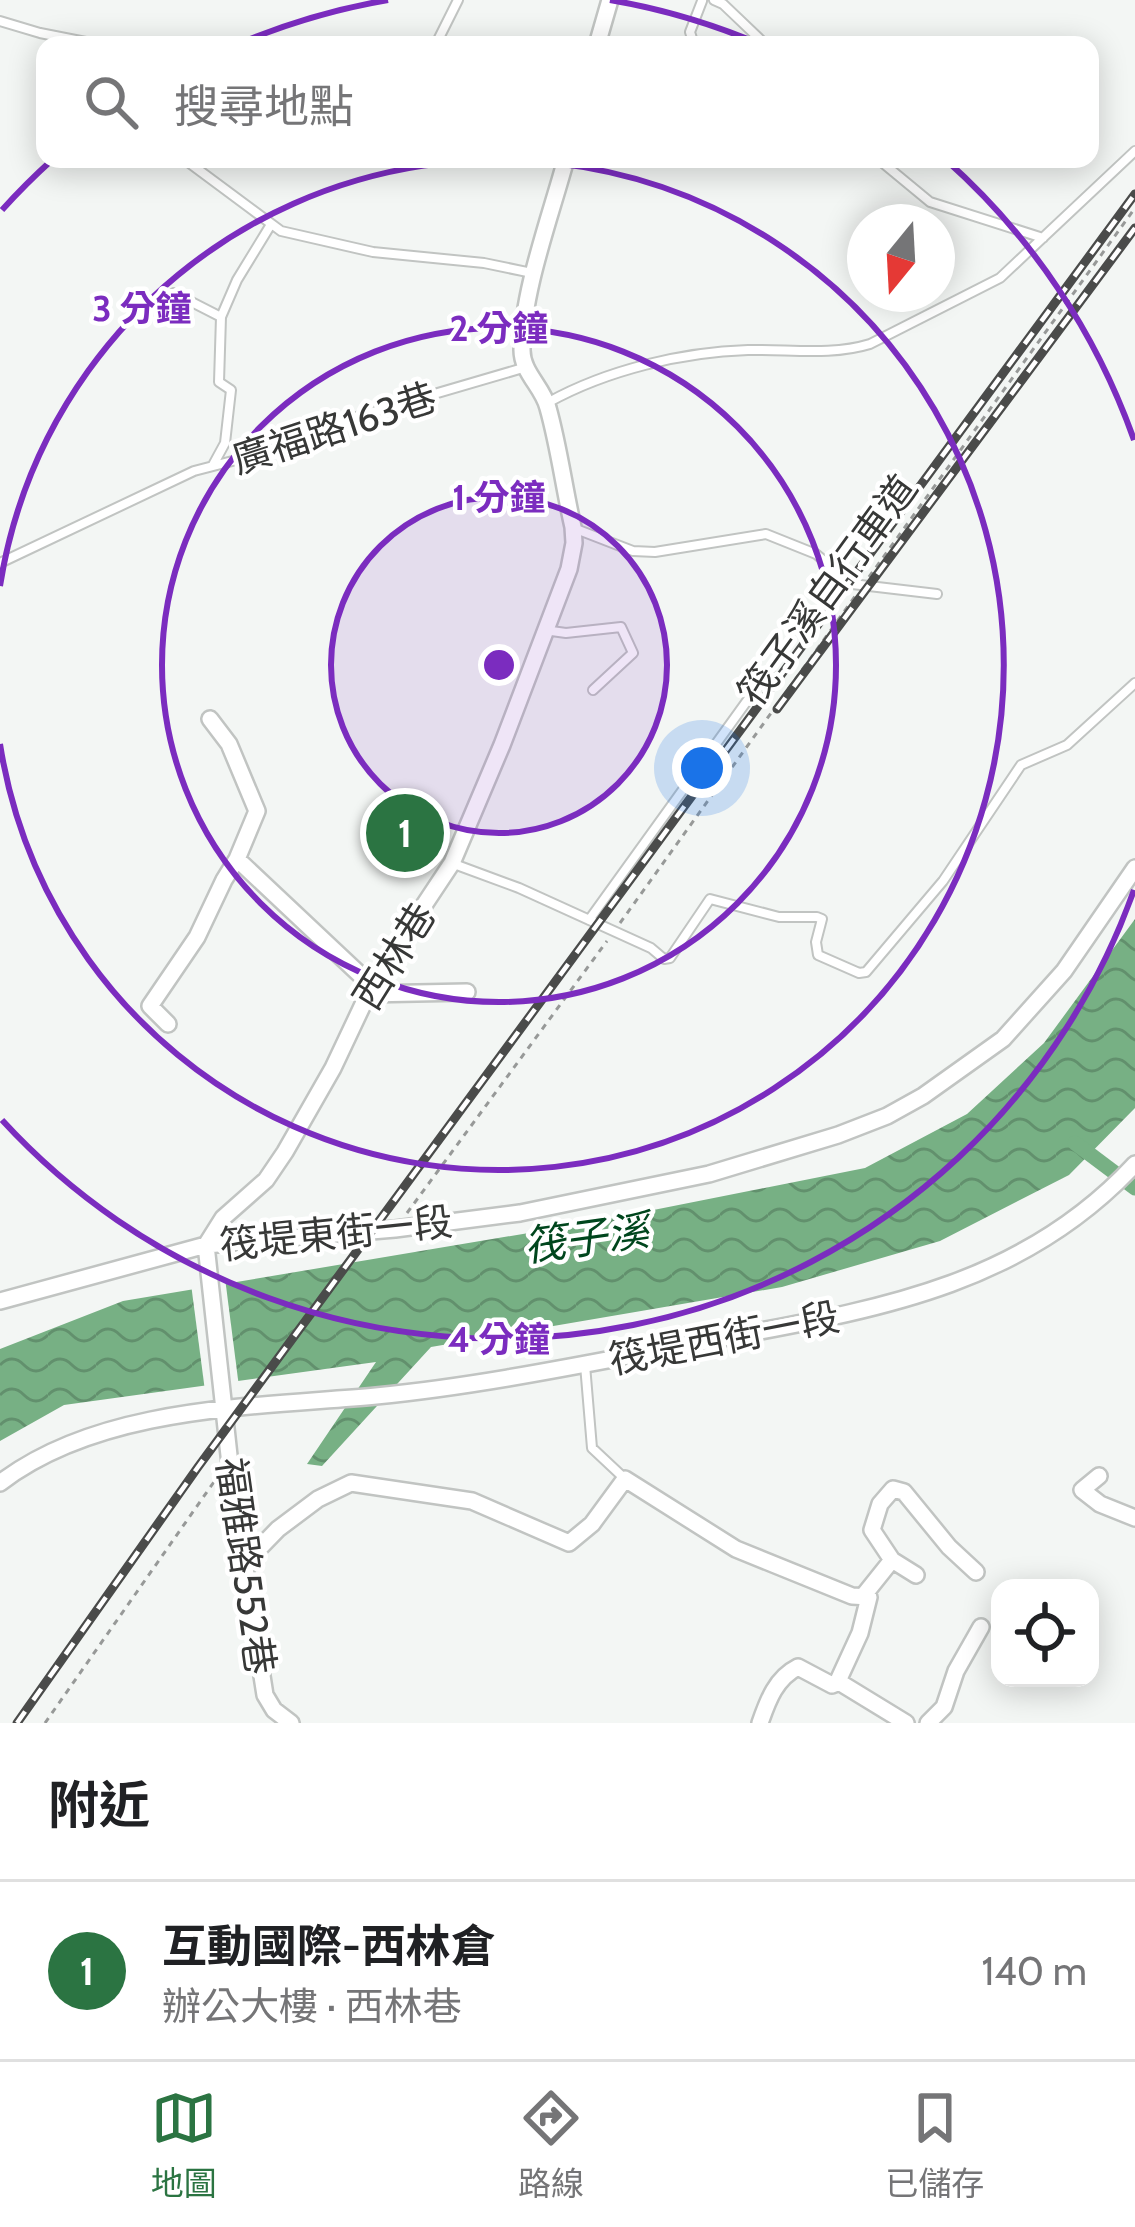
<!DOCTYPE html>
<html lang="zh-TW">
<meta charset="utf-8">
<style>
:root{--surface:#fff;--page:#f2f2f2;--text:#202124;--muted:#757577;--line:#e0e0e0;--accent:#2b7442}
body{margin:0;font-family:Cabin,"Noto Sans TC",sans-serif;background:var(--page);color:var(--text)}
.controls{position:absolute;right:36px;bottom:36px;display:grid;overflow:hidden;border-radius:24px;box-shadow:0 6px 30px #0003}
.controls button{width:108px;height:108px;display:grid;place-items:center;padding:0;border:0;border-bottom:3px solid var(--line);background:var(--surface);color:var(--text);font:60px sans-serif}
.compass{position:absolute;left:847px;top:204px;width:108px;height:108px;border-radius:50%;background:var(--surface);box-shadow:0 6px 30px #0003;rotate:198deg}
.you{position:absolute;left:702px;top:768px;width:42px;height:42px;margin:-30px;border:9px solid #fff;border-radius:50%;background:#1a73e8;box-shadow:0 0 0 18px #1a73e833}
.badge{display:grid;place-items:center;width:78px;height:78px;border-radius:50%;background:var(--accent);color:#fff;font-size:39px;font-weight:700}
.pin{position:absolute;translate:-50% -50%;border:6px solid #fff;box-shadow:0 3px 12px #0006}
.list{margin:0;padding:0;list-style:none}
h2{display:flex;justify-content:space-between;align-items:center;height:156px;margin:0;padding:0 48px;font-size:51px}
h2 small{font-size:39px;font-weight:400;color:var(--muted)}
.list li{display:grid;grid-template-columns:78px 1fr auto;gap:36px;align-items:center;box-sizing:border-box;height:180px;padding:0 48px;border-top:3px solid var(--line)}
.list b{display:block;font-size:45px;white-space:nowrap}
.list p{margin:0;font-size:39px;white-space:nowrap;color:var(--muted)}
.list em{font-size:39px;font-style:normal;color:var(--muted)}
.icon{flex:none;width:66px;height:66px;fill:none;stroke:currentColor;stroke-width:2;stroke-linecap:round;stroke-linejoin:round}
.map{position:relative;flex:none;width:1135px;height:1723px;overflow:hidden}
.search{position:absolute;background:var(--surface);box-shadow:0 6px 30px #0003;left:36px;right:36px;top:36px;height:132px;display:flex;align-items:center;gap:30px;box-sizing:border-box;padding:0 42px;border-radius:24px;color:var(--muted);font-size:45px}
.sheet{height:336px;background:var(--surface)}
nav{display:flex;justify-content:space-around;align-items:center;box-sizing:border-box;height:168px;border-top:3px solid var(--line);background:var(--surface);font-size:33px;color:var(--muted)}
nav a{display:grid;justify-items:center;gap:6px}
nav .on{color:var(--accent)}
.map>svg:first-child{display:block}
.water{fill:url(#water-waves)}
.pier{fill:#f3f6f4}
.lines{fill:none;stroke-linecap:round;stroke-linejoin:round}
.canal{stroke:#77b084;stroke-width:15}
.service-casing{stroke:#c1c4c2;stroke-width:12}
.minor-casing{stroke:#c1c4c2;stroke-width:20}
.path{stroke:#979998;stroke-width:3;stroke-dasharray:6 6;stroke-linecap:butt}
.service{stroke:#fff;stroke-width:8}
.minor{stroke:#fff;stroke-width:15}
.rail-casing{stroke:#4a4b4a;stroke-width:9}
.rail{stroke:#fff;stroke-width:4.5;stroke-dasharray:14;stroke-linecap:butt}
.ring{fill:none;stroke:#7b2cbf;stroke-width:6}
.labels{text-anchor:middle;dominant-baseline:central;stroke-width:9;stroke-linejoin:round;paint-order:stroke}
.street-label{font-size:39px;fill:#373837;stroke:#fff}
.water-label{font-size:42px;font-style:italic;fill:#00461d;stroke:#fff}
.centre{fill:#7b2cbf;stroke:#fff;stroke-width:6}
.ring-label{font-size:36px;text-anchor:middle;font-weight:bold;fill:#7b2cbf;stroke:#fff;stroke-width:9;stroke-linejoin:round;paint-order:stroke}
</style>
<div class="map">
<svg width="1135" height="1723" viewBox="0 0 1135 1723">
<defs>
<pattern id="water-waves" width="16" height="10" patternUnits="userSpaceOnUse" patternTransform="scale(3)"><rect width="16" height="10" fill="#77b084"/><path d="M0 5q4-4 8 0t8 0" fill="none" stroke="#62906d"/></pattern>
</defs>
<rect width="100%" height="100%" fill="#f3f6f4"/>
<!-- water -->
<path class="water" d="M 1135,919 L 1135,1108 L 1069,1175 L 940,1241 L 782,1287 L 431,1347 L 322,1466 L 307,1464 L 376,1362 L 64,1405 L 0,1441 L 0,1349 L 123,1301 L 588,1223 L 865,1168 L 967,1114 L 1044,1043 Z"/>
<!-- pier -->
<path class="pier" d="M 225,1278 L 239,1387 L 205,1391 L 191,1284 Z"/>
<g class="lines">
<!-- canal -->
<path class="canal" d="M 1075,1143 L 1135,1188"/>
<!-- service casing -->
<g class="service-casing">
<path id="service" d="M 714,0 L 723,4 L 766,45
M 0,21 L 40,33 L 101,45
M 437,42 L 458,0
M 694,45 L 690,32 L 702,1
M 184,159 L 281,231 L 373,252 L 484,263 L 532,273
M 878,159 L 930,202 L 1043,238
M 174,293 L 221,317 L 219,382 L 231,390 L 225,443 L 213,465
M 221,317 L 237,280 L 270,226
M 549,402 C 607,370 682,352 748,350 C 789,349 831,356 870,344 L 1000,278 L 1135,151
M 576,529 L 633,551 L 655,552 L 766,534 L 816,554 L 852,584 L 937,594
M 0,563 L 194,471 L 263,453 L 359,416 L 523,368
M 544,630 L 566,633 L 621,627 L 633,653 L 593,690
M 454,864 L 519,888 L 651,948 L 664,959 L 670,958 L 710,899 L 779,917 L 817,917 L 822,919 L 816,942 L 818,955 L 859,973 L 866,972 L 943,881 L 1021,765 L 1067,745 L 1135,683
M 589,920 L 770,669
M 585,1365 L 592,1448 L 624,1478"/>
</g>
<!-- minor casing -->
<g class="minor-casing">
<path id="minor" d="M 597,45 L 610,0
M 237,859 L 371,985
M 367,994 L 467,992
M 168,1024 L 150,1006 L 197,937 L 224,880 L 237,859 L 257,811 L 229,744 L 210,719
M 206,1245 L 223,1218 L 266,1180 L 285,1152 L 333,1068 L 375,979 L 452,863 L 502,745 L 569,569 L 574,543 L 573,527 C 564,488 559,447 548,408 C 543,387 522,373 522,350 C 522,292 551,215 566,159
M 206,1245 L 233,1492 L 265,1695 L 274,1710 L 291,1723
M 0,1301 L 206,1245 L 395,1229 L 520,1213 L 709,1174 L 838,1135 L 887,1116 L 923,1096 L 1003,1039 L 1064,971 L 1135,868
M 1099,1476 L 1082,1490 L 1100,1504 L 1135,1518
M 0,1483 C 100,1406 255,1407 376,1396 C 478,1386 580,1365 681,1346 C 849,1313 1012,1297 1135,1164
M 892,1560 L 916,1575
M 244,1564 L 278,1529 L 318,1499 L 351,1483 L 472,1501 L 569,1543 L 592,1524 L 625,1479 L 736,1549 L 852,1596 L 869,1597 L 860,1633 L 837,1683 L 832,1685 L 798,1667 C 776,1678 768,1700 760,1723
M 864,1595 L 892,1560 L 872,1530 L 880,1504 L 893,1489 L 904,1492 L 949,1547 L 976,1572
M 839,1682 L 906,1723
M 928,1723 L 944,1707 L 956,1671 L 981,1627"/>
</g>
<!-- path -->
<path class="path" d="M 869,577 L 1135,208
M 620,923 L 856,595
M 407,1213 L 607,941
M 45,1723 L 216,1479"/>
<!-- service -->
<use href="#service" class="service"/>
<!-- minor -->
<use href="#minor" class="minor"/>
<!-- rail casing -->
<g class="rail-casing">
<path id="rail" d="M 777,709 L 1135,228
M 17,1723 L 198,1467 L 1135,194"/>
</g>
<!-- rail -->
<use href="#rail" class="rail"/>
</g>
<!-- distance rings -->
<circle cx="499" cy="665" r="168" fill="#7b2cbf" fill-opacity=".12"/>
<g class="ring">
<circle cx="499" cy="665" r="168"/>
<circle cx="499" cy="665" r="337"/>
<path d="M0 586A505 505 0 1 1 0 744"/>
<path d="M1134 890A674 674 0 0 1 2 1120M2 210A674 674 0 0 1 52 160M236 45A674 674 0 0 1 388 0M610 0A674 674 0 0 1 762 45M946 160A674 674 0 0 1 1134 440"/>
</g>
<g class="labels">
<!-- street labels -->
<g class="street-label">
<text transform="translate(334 428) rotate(-18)">廣福路163巷</text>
<text transform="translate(827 590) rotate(-54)">筏子溪自行車道</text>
<text transform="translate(394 956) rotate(-58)">西林巷</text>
<text transform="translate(336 1233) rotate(-6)">筏堤東街一段</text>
<text transform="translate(724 1338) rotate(-11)">筏堤西街一段</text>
<text transform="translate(246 1566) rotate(82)">福雅路552巷</text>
</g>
<!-- water labels -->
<g class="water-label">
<text transform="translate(586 1238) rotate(-8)">筏子溪</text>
</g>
</g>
<circle cx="499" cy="665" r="18" class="centre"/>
<g class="ring-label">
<text x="142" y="321">3 分鐘</text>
<text x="499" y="341">2 分鐘</text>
<text x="499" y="510">1 分鐘</text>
<text x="499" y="1352">4 分鐘</text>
</g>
</svg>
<div class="controls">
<button><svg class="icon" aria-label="locate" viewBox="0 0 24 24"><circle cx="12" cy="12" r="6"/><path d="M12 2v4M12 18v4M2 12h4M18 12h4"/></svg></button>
</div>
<svg class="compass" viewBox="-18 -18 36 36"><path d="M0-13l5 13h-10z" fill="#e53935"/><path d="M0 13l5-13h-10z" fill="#757577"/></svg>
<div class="you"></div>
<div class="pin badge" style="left:405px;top:833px">1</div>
<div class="search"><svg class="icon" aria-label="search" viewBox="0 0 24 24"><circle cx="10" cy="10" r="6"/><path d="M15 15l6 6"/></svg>搜尋地點</div>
</div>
<section class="sheet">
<h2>附近<small></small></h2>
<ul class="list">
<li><span class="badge">1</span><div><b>互動國際-西林倉</b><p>辦公大樓 · 西林巷</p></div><em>140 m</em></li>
</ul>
</section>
<nav>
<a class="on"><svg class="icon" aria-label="map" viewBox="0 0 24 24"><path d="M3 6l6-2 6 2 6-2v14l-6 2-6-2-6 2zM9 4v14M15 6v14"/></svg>地圖</a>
<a><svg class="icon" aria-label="directions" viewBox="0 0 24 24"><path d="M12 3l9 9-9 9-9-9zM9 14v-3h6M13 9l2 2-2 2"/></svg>路線</a>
<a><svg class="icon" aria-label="saved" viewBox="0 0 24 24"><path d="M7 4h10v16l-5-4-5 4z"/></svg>已儲存</a>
</nav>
